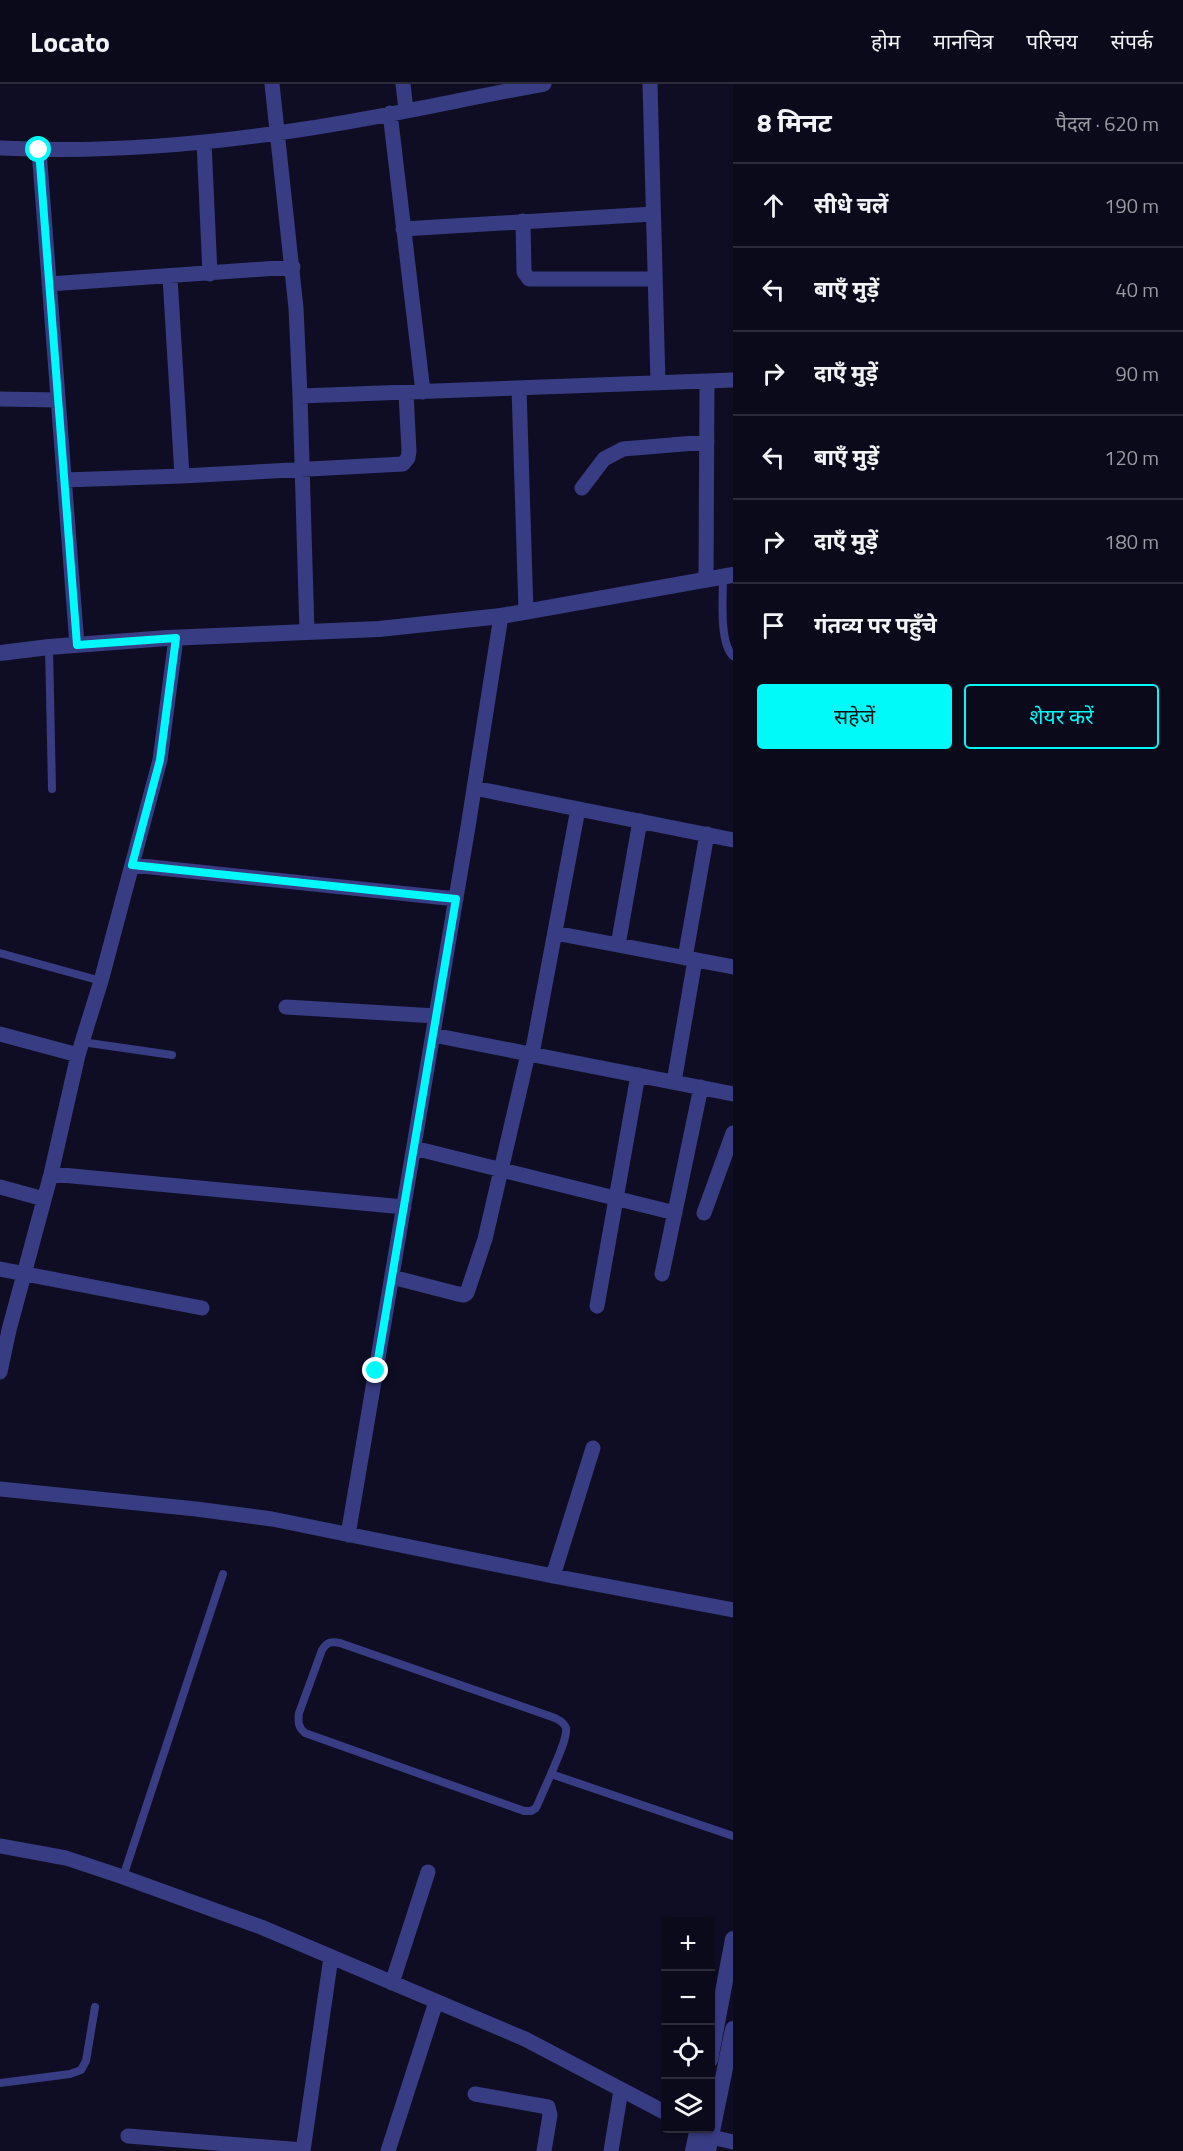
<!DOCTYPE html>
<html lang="hi">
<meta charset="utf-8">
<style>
:root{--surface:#0b0a1a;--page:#191827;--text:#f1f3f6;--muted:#9a9aa2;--line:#2b2b39;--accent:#00fafa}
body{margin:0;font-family:"Titillium Web","Noto Sans Devanagari",sans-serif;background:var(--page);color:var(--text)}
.controls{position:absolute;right:18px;bottom:18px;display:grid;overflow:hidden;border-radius:6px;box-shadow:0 2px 4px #0004}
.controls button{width:54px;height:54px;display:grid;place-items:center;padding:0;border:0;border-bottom:2px solid var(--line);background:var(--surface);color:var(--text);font:30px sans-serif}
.stop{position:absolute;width:18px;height:18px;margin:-14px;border:4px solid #00fafa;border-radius:50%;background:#fff}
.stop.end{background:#00fafa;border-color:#fff;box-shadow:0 2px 6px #0008}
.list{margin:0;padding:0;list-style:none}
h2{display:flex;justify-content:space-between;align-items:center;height:78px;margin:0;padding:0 24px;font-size:26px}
h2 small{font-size:20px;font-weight:400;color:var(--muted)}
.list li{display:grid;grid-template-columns:39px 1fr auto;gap:18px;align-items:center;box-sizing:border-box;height:84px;padding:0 24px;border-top:2px solid var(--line)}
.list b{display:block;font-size:22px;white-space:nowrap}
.list em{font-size:20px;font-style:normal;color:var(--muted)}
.actions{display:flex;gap:12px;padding:18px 24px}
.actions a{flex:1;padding:14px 0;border:2px solid var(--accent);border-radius:6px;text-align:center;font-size:21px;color:var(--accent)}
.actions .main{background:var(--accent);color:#111}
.icon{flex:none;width:33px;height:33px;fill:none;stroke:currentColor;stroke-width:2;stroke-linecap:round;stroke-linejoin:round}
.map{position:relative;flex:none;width:733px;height:2067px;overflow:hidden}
header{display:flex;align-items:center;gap:36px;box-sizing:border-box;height:84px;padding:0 30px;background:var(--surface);border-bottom:2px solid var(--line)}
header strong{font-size:28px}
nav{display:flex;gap:33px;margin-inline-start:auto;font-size:21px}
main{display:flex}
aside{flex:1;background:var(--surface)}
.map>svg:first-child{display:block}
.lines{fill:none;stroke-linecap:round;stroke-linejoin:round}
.service{stroke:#373c83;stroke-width:8}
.minor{stroke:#373c83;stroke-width:15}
.tertiary{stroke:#373c83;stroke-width:16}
.route{stroke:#00fafa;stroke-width:8}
</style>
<header>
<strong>Locato</strong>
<nav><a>होम</a><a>मानचित्र</a><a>परिचय</a><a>संपर्क</a></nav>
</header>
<main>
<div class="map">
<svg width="733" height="2067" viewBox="0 0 733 2067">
<rect width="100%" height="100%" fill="#0f0d23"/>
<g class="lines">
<!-- service -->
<path class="service" d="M 723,493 C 723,513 719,559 733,572
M 49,563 L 52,705
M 0,869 L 101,897
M 82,958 L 172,971
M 551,1690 L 536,1724 L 531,1727 L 524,1727 L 305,1649 C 298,1643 298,1638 299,1629 L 322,1566 C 327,1558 331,1557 340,1559 L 555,1634 C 559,1636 564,1638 566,1644 C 568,1653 555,1680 551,1690 L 733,1752
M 123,1793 L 223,1490
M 0,1999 L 70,1990 L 81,1986 L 86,1977 L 95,1923"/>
<!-- minor -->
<path class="minor" d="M 272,0 L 296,224 L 300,312 L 307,548
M 403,0 L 406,26
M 650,0 L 658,299
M 390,29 L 423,308
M 204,58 L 210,190
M 0,64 C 99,69 200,61 298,46 C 381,34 462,15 544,0
M 39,66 L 77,561
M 523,137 L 524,188 L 529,195 L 655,195
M 403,145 L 653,130
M 170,193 L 182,392
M 49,200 L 293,183
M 519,304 L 526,528
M 300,312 L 733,296
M 0,315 L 58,316
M 64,396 L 182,392 L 403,380 L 408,374 L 409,367 L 406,309
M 582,404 L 604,375 L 623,365 L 707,358
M 706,496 L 707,297
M 474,704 L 733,756
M 132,781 L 456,815
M 555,849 L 733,883
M 618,861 L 640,737
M 685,874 L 707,750
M 286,923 L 436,932
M 0,950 L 78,971
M 433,951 L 733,1010
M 532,970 L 578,725
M 674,998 L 695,876
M 414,1064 L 675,1129
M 51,1090 L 404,1123
M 0,1103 L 44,1115
M 704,1129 L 733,1049
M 0,1185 L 202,1224
M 662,1190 L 701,1003
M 392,1193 L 458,1210 L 464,1211 L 467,1209 L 485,1155 L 528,970
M 597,1222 L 638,991
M 0,1288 L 9,1246 L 51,1090 L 78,971 L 101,897 L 160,676 L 176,554
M 0,1405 L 196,1425 L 272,1435 L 553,1492 L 733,1526
M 348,1451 L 468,743 L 501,532
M 553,1492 L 593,1364
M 0,1762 L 66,1774 L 123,1793 L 261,1843 L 525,1955 L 666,2029
M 392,1899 L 428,1788
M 475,2010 L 548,2023 L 550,2031 L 544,2067
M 700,2047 L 711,2053 L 733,2058
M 128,2052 L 303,2066
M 303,2067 L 331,1873
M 388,2067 L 436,1918
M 611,2067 L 621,2006"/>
<!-- tertiary -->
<path class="tertiary" d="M 0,569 L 49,563 L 167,554 L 379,545 L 501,532 L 733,491
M 710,1976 L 733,1855
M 693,2067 L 698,2044
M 708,2067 L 733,1945"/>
</g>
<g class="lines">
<!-- route -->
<path class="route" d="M 39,66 L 77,561 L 176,554 L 160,676 L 132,781 L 456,815 L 376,1287"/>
</g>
</svg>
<div class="controls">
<button>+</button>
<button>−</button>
<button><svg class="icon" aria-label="locate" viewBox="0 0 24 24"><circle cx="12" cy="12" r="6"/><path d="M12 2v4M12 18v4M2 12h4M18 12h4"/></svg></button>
<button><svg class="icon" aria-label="layers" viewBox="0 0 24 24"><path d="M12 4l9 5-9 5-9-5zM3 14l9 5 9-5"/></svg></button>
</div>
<div class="stop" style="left:39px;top:66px"></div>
<div class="stop end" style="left:376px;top:1287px"></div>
</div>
<aside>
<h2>8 मिनट<small>पैदल · 620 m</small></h2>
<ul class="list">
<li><svg class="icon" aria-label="ahead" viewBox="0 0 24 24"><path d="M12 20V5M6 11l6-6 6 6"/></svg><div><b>सीधे चलें</b></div><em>190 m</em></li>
<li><svg class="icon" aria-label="left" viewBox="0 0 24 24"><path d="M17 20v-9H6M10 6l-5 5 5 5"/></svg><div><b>बाएँ मुड़ें</b></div><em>40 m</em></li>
<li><svg class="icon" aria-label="right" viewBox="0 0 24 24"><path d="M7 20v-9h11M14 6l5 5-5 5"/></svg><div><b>दाएँ मुड़ें</b></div><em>90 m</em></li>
<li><svg class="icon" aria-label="left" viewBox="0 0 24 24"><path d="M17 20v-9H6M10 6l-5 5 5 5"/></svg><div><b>बाएँ मुड़ें</b></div><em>120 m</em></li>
<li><svg class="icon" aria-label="right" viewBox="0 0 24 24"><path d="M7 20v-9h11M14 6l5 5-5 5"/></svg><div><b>दाएँ मुड़ें</b></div><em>180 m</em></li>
<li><svg class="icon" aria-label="arrive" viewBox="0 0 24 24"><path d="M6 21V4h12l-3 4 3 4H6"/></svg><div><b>गंतव्य पर पहुँचे</b></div></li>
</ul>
<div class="actions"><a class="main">सहेजें</a><a>शेयर करें</a></div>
</aside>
</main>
